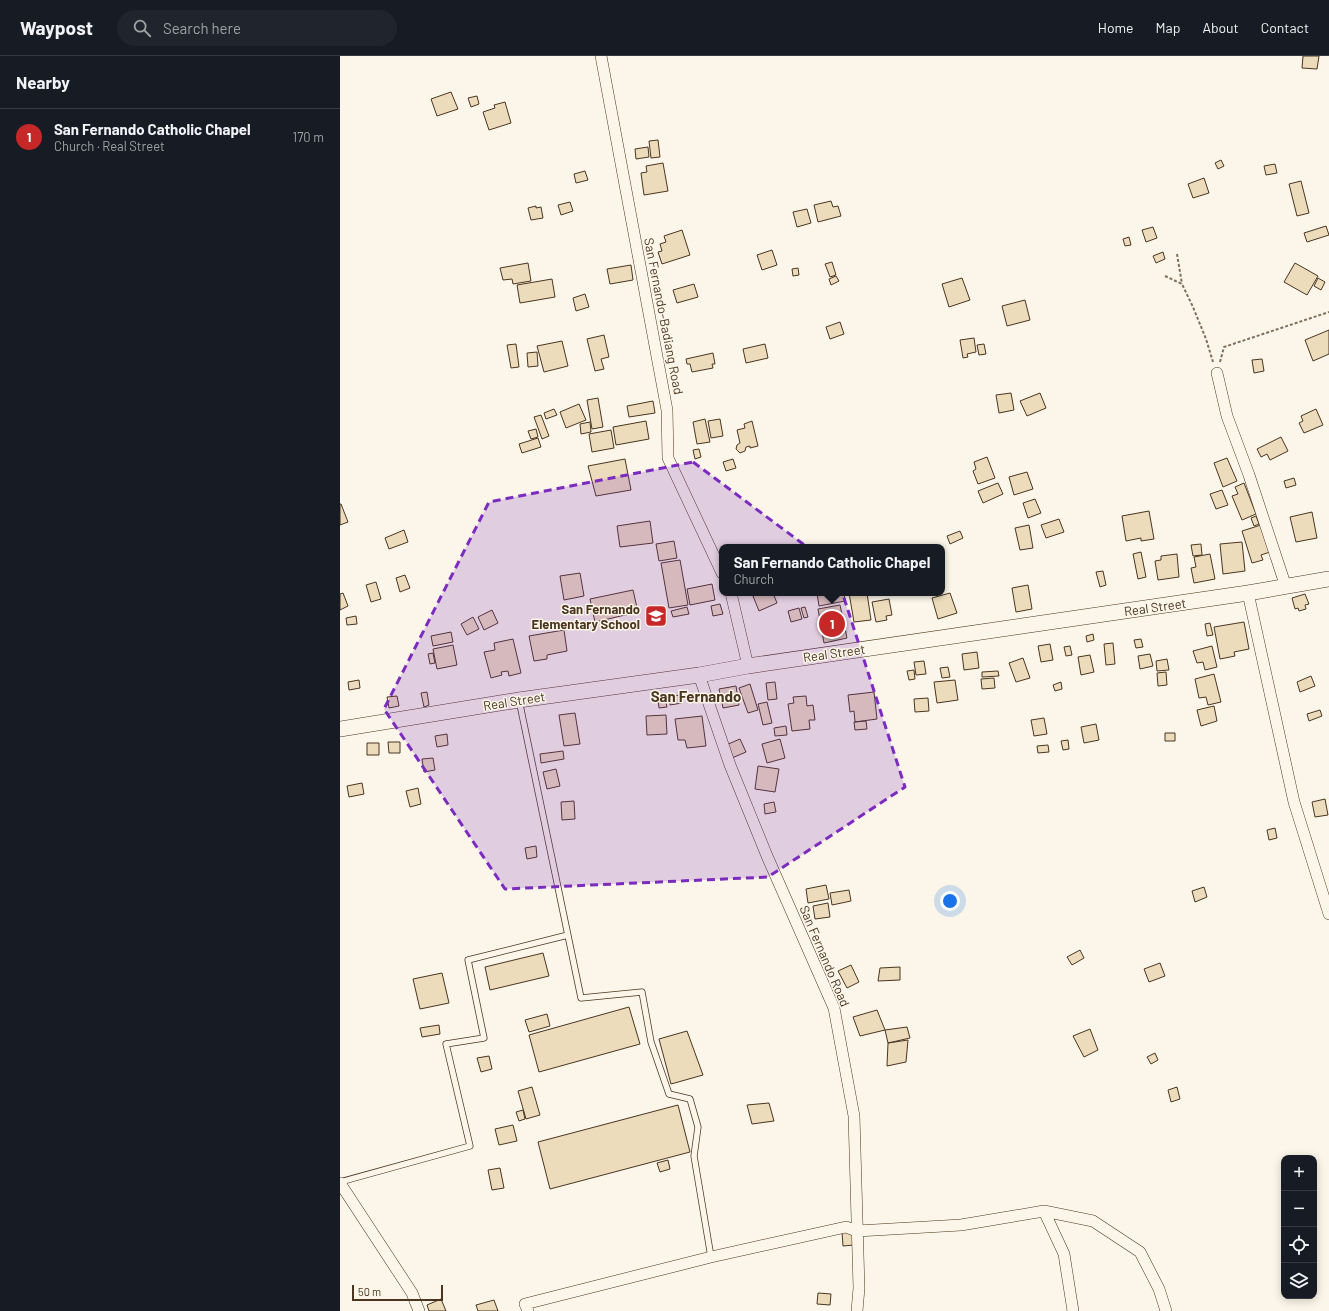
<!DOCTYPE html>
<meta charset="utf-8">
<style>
:root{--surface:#171b24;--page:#20242c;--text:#f1f3f6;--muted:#9ea1a6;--line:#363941;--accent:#c62828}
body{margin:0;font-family:Barlow,sans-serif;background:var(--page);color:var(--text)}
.controls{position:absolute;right:12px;bottom:12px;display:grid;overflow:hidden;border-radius:8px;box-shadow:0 2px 10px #0003}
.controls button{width:36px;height:36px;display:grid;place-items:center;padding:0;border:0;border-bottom:1px solid var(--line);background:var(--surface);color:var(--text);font:20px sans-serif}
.scale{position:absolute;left:12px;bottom:10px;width:91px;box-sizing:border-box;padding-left:4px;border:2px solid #4a3520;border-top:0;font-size:11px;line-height:14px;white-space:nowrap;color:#4a3520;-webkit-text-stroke:3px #fbf6e9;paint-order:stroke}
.you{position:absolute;left:610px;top:845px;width:14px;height:14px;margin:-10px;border:3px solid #fff;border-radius:50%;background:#1a73e8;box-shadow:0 0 0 6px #1a73e833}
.badge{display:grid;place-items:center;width:26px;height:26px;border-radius:50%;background:var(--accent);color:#fff;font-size:13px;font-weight:700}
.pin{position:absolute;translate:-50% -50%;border:2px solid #fff;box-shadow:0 1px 4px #0006}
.popup{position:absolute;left:379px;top:488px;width:226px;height:52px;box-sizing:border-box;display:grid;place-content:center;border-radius:8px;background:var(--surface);filter:drop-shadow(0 1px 3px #0005);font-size:13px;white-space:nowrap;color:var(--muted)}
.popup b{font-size:15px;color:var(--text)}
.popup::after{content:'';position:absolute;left:50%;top:100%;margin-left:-8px;border:8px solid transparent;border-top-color:var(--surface)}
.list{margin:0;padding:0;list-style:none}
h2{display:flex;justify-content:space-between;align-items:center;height:52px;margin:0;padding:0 16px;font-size:17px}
h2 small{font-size:13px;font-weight:400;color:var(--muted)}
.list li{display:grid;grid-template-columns:26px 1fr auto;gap:12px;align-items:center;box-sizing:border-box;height:56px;padding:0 16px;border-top:1px solid var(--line)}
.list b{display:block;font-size:15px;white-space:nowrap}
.list p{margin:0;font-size:13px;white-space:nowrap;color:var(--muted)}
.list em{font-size:13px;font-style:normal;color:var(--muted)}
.icon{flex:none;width:22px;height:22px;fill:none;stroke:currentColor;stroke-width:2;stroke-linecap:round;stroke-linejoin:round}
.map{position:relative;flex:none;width:989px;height:1255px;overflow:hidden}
header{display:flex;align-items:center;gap:24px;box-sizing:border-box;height:56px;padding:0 20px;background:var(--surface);border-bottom:1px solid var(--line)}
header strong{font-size:19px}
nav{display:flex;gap:22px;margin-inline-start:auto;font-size:14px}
.search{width:280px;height:36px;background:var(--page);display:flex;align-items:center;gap:10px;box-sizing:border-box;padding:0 14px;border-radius:22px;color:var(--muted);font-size:15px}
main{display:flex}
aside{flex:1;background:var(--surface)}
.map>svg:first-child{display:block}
.building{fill:#ecdcbc;stroke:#4a3520}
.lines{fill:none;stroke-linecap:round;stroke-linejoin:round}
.lane-casing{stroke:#4a3520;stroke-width:7}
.street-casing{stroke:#4a3520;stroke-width:12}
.secondary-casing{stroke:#4a3520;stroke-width:16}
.path{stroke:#7f6f5c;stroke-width:2;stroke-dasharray:3 2;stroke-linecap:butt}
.lane{stroke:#fbf6e9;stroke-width:5.5}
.street{stroke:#fbf6e9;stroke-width:11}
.secondary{stroke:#fbf6e9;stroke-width:15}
.marked{fill:#7b2cbf;fill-opacity:0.2;stroke:#7b2cbf;stroke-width:3;stroke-dasharray:8 5;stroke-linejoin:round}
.labels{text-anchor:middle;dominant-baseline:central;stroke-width:3;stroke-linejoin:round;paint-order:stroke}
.street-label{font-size:13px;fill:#4a3520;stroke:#fbf6e9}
.poi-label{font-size:13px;font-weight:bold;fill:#4a3520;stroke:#fbf6e9;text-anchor:end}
.quarter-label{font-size:15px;font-weight:bold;fill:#4a3520;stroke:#fbf6e9}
</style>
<header>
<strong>Waypost</strong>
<div class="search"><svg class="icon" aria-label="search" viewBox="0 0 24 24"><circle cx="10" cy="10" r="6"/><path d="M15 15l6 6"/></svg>Search here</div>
<nav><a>Home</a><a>Map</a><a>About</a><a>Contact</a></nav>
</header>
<main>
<aside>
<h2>Nearby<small></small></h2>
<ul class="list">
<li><span class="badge">1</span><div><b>San Fernando Catholic Chapel</b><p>Church · Real Street</p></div><em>170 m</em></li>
</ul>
</aside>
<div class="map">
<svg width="989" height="1255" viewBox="0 0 989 1255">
<rect width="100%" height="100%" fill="#fbf6e9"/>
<!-- building -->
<path class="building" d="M 963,0 L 979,0 L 977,13 L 962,12 Z
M 111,36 L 118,53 L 97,60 L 91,43 Z
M 137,40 L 139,48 L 131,51 L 128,42 Z
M 165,46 L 171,67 L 149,74 L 143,56 L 155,52 L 154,49 Z
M 318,84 L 320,101 L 311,102 L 309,85 Z
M 308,91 L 309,101 L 296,103 L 295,93 Z
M 881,104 L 884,110 L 878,113 L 875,107 Z
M 323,107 L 328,135 L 304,139 L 301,117 L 307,116 L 306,110 Z
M 935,108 L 937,117 L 926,119 L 924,110 Z
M 245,115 L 248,124 L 236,127 L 234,118 Z
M 864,122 L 869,137 L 853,142 L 848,128 Z
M 961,125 L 969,157 L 957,160 L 949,128 Z
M 491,145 L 493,151 L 498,150 L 501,160 L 478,166 L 474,149 Z
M 230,146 L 233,155 L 221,159 L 218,149 Z
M 196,150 L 196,152 L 201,151 L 203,162 L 191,164 L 188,152 Z
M 467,153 L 471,167 L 457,171 L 453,156 Z
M 986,170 L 989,179 L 967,186 L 964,177 Z
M 813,171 L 817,182 L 806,186 L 802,174 Z
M 342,174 L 350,199 L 322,208 L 318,196 L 322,195 L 320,188 L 326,186 L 324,180 Z
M 789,181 L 791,189 L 785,190 L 783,183 Z
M 432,194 L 437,209 L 422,214 L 417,199 Z
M 823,196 L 825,203 L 816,207 L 813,200 Z
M 492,206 L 496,219 L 490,221 L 485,208 Z
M 188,207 L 191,225 L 173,228 L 172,223 L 163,224 L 160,212 Z
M 955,207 L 978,220 L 967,239 L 944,226 Z
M 291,209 L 293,224 L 270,228 L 267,213 Z
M 458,212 L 459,219 L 453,220 L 452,213 Z
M 496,220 L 499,225 L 491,229 L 489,223 Z
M 622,222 L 630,244 L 609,251 L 602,228 Z
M 978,222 L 985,226 L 981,234 L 974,230 Z
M 212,223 L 215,241 L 180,247 L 177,229 Z
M 354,228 L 358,241 L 337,247 L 333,234 Z
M 245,238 L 249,251 L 236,255 L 233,242 Z
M 685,244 L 690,264 L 667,270 L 662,250 Z
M 500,266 L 504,278 L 490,283 L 486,271 Z
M 989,274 L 989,298 L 973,305 L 965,284 Z
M 264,279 L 269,301 L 261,303 L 264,313 L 255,315 L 247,283 Z
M 634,282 L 636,296 L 627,298 L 628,301 L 623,302 L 620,284 Z
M 222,285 L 228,310 L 204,316 L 197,290 Z
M 176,288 L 179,311 L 171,312 L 167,289 Z
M 425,288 L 428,302 L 406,307 L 403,293 Z
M 644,288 L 646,298 L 639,299 L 637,289 Z
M 197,296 L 198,310 L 188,311 L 187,297 Z
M 373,297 L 375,308 L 372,308 L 373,312 L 352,316 L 350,308 L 347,308 L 346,303 Z
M 922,303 L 924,315 L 914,317 L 912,304 Z
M 671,337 L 674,354 L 659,357 L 656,339 Z
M 700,337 L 706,352 L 687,360 L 680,345 Z
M 258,342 L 263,371 L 252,373 L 247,344 Z
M 313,345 L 315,357 L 289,361 L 287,350 Z
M 239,348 L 246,364 L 226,372 L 220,356 Z
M 214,353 L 217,359 L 206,363 L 204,357 Z
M 976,353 L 983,369 L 964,377 L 959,367 L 963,365 L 961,360 Z
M 201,359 L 209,380 L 202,383 L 194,361 Z
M 365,363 L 370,386 L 357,388 L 353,366 Z
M 380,363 L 383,380 L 371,382 L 368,365 Z
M 306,365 L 309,383 L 276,389 L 273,371 Z
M 412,365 L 418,390 L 410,392 L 410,390 L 406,391 L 405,395 L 400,397 L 396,393 L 397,389 L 400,387 L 397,374 L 405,372 L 404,368 Z
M 250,366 L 251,376 L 241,378 L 240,368 Z
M 196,373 L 198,381 L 191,383 L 188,375 Z
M 271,374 L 274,392 L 252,396 L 249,378 Z
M 941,381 L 948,395 L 930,404 L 927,398 L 921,401 L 917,393 Z
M 198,382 L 201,391 L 182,397 L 179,388 Z
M 359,393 L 361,401 L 355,403 L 353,394 Z
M 647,401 L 655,422 L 638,428 L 633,415 L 636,413 L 634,406 Z
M 887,402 L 897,425 L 883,431 L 874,407 Z
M 285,403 L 291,434 L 256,440 L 248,410 Z
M 393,403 L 396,412 L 386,415 L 383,406 Z
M 687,416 L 693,433 L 674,439 L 669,421 Z
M 954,422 L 956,429 L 946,432 L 944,425 Z
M 658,427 L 663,438 L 643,447 L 638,435 Z
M 904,427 L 916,458 L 902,464 L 892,440 L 898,438 L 895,431 Z
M 882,434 L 888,449 L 876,453 L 870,438 Z
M 695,443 L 701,457 L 688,462 L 683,447 Z
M 0,448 L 1,448 L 8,466 L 0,469 Z
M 809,455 L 814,483 L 801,485 L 801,482 L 786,485 L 782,460 Z
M 972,456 L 977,482 L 956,486 L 950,461 Z
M 916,460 L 919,468 L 914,470 L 911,462 Z
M 719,463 L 724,476 L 706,482 L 701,469 Z
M 310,465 L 313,487 L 280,491 L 277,470 Z
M 689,469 L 693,492 L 680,494 L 675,472 Z
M 921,469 L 930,496 L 921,499 L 923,504 L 912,507 L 902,475 Z
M 64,474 L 68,486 L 49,493 L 45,482 Z
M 620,475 L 623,482 L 610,488 L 607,480 Z
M 334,485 L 337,502 L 319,505 L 316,488 Z
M 902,486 L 905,515 L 883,518 L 880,488 Z
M 861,488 L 862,499 L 853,500 L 851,489 Z
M 801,496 L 806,521 L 798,523 L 793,498 Z
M 837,498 L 839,521 L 818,524 L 815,505 L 821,504 L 821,500 Z
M 870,498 L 875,523 L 854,527 L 851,512 L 856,511 L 854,501 Z
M 340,504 L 348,549 L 329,552 L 321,507 Z
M 763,515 L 766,529 L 760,531 L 756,516 Z
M 240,517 L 244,540 L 224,544 L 220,520 Z
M 65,519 L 70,532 L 60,536 L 56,522 Z
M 36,526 L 41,543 L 31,546 L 26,529 Z
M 372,528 L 375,544 L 350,549 L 347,533 Z
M 688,529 L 692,553 L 676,556 L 672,532 Z
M 293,534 L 298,556 L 255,566 L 250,543 Z
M 3,537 L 8,550 L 0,554 L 0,538 Z
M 420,537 L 433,537 L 437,547 L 419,555 L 413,540 Z
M 477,537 L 504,537 L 505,545 L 479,550 Z
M 509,537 L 527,537 L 531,564 L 514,566 Z
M 610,537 L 617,557 L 598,563 L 592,542 Z
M 965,538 L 969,548 L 965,549 L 966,553 L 959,555 L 958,552 L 955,553 L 952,542 Z
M 549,543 L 552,559 L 546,560 L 547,564 L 536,566 L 532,546 Z
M 380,548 L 383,558 L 373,560 L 371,550 Z
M 500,549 L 507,582 L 484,587 L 478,553 Z
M 233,551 L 234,557 L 226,558 L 225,552 Z
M 347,551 L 349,558 L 333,561 L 331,555 Z
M 465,551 L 468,561 L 464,562 L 461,552 Z
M 459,552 L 462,563 L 451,566 L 448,555 Z
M 152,554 L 158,567 L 144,574 L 138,561 Z
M 16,560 L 17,568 L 7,569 L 6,562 Z
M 133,561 L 139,573 L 127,579 L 121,568 Z
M 904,566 L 909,593 L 894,596 L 895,600 L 880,603 L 874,571 Z
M 870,567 L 873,579 L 867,580 L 865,568 Z
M 224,574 L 227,595 L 207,599 L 207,603 L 194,605 L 189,580 Z
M 111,576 L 113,586 L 93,590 L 91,580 Z
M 753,578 L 754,584 L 747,586 L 746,580 Z
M 173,583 L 181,617 L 169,620 L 168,615 L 161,616 L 162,619 L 151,622 L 144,596 L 155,594 L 154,587 Z
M 801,583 L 803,591 L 796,592 L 794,584 Z
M 773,587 L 775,608 L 766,609 L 764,588 Z
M 710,588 L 713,604 L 701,606 L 698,590 Z
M 113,589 L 117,609 L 97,613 L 93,593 Z
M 730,590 L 732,599 L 726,600 L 724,591 Z
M 872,590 L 877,611 L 865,614 L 863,606 L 857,607 L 853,595 Z
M 637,596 L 639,612 L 624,614 L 622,598 Z
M 93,597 L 95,607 L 90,608 L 88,598 Z
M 810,598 L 813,610 L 800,613 L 798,600 Z
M 750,599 L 754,616 L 741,619 L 738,601 Z
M 683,602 L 690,622 L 676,626 L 669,607 Z
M 827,603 L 829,614 L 817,615 L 816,605 Z
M 584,605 L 586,618 L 576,619 L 574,606 Z
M 608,611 L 610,621 L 602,622 L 600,612 Z
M 574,614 L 575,623 L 569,624 L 567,615 Z
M 658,615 L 659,620 L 642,621 L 642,616 Z
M 826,616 L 827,629 L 818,630 L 817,617 Z
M 874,618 L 881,646 L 868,649 L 866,641 L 859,642 L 855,623 Z
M 971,620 L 975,630 L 960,636 L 957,626 Z
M 654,622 L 655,632 L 642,633 L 641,623 Z
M 19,624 L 20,632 L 9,634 L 8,626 Z
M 615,624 L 618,644 L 597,647 L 594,626 Z
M 435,626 L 437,643 L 428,644 L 426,627 Z
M 721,626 L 722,633 L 715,635 L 713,629 Z
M 410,628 L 418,654 L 408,657 L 399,632 Z
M 396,630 L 399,649 L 383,652 L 379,633 Z
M 87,636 L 89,649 L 84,651 L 81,637 Z
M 534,636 L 537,663 L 515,666 L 514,655 L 510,656 L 508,639 Z
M 341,639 L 342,647 L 330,649 L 329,640 Z
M 57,640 L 59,650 L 49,652 L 47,641 Z
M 466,640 L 467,650 L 473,649 L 475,664 L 469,664 L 470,673 L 452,675 L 448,648 L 454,647 L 453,641 Z
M 325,642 L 327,651 L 319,652 L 318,643 Z
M 588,642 L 589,655 L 575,656 L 574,643 Z
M 427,646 L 432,667 L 423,669 L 418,648 Z
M 874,650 L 877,665 L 861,670 L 857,654 Z
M 980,654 L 982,660 L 969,665 L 967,658 Z
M 235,657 L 240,688 L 224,690 L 219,659 Z
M 326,659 L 327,678 L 307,679 L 306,660 Z
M 362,660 L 366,690 L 347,692 L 345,684 L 338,684 L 335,663 Z
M 704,662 L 707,678 L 694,680 L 691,664 Z
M 526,665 L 527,673 L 515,674 L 514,666 Z
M 756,668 L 759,684 L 744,687 L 741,671 Z
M 446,670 L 447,679 L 435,680 L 434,672 Z
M 825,677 L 835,677 L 835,685 L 825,685 Z
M 107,678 L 108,689 L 97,691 L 95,680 Z
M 400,683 L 406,696 L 392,702 L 386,689 Z
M 440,683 L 445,702 L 427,707 L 422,688 Z
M 728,684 L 729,693 L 723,694 L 721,685 Z
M 48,686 L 60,686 L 60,697 L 49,697 Z
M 27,687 L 39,687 L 39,699 L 27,699 Z
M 708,689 L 709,696 L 698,697 L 697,690 Z
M 223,695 L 224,703 L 201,707 L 200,698 Z
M 93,702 L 95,714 L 84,716 L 82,703 Z
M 418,710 L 439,713 L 435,736 L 415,733 Z
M 216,713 L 220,730 L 207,733 L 203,716 Z
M 22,727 L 24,738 L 9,741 L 7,730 Z
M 78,732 L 81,748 L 70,751 L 66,735 Z
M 985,743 L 988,759 L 975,761 L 972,746 Z
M 234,745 L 235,763 L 222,764 L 221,746 Z
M 434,746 L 436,756 L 425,758 L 424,748 Z
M 935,772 L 937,782 L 929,784 L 927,774 Z
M 196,790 L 197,801 L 187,803 L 185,792 Z
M 486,829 L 489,843 L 468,847 L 466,833 Z
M 864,831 L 867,841 L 855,846 L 852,835 Z
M 509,834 L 511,845 L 492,849 L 490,837 Z
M 488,847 L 490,861 L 475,863 L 473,850 Z
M 740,894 L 744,902 L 732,909 L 727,901 Z
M 203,897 L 209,920 L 150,934 L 145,911 Z
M 820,907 L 825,920 L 809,926 L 804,913 Z
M 511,909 L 519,926 L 507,932 L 498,915 Z
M 560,911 L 560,924 L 538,925 L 540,912 Z
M 102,917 L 109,947 L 80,953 L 73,923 Z
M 289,951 L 300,988 L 199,1016 L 189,979 Z
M 537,954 L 545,974 L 520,980 L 513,961 Z
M 207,958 L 210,970 L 189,976 L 185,964 Z
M 99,969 L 100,978 L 82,981 L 80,972 Z
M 567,971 L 570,982 L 548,987 L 545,974 Z
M 750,973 L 758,994 L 744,1001 L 733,980 Z
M 347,975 L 363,1019 L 331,1028 L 319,983 Z
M 568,984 L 566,1006 L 547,1010 L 548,987 Z
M 815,997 L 818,1004 L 811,1008 L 807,1001 Z
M 149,1000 L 152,1013 L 141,1016 L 137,1002 Z
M 192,1031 L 200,1059 L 186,1063 L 178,1035 Z
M 837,1031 L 840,1043 L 831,1046 L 828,1034 Z
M 429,1047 L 434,1065 L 412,1068 L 407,1049 Z
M 338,1049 L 350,1096 L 210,1133 L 198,1086 Z
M 183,1054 L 185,1063 L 179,1065 L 176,1056 Z
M 173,1069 L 177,1085 L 159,1089 L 155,1073 Z
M 328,1104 L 330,1113 L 320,1116 L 317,1107 Z
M 160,1112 L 164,1132 L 152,1134 L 148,1114 Z
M 513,1175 L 514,1189 L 503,1190 L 502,1176 Z
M 478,1237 L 491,1238 L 490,1249 L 477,1248 Z
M 101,1243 L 106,1255 L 89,1255 L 87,1249 Z
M 154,1244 L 158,1255 L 138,1255 L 136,1249 Z"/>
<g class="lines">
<!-- lane casing -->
<g class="lane-casing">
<path id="lane" d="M 179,644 L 241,942 L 302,936 L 311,986 L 329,1038 L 350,1043 L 358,1071 L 354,1100 L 371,1201
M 0,1126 L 130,1090 L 106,988 L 144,982 L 128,904 L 228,879"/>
</g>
<!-- street casing -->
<g class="street-casing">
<path id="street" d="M 261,0 L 327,354 L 328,402 L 382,517
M 877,317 L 887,360 L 909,419 L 946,531
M 391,537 L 408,610
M 908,537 L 954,746 L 989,858
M 359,619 L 390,709 L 427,800 L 494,952 L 514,1060 L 519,1232 L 517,1255
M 0,1127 L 72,1237 L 79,1255
M 704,1155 L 724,1198 L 733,1255
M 188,1255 L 185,1248 L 371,1201 L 506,1171 L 517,1175 L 621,1169 L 704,1155 L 753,1165 L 800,1196 L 819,1233 L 826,1255"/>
</g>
<!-- secondary casing -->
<g class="secondary-casing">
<path id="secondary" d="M 0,673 L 179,644 L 359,619 L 408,610 L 908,537 L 989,523"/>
</g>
<!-- path -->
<path class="path" d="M 837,198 L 842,228
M 825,220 L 842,228 L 853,251 L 866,283 L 873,306
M 880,306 L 884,291 L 989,256"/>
<!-- lane -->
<use href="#lane" class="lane"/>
<!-- street -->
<use href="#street" class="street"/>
<!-- secondary -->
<use href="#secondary" class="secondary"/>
</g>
<!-- marked area -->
<path class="marked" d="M 353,406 L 494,511 L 565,731 L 428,821 L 165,833 L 44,653 L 149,446 Z"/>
<!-- icons -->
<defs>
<g id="school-square" transform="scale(1.15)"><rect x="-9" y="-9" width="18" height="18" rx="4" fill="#c62828" stroke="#fbf6e9"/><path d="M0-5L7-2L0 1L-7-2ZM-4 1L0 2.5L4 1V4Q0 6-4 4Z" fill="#fff"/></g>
</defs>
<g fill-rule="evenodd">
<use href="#school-square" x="316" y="560"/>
</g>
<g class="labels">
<!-- street labels -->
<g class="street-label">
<text transform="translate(324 260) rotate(79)">San Fernando-Badiang Road</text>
<text transform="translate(815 551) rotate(-8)">Real Street</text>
<text transform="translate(494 597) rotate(-8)">Real Street</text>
<text transform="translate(174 645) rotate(-9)">Real Street</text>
<text transform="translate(485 900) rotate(67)">San Fernando Road</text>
</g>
<!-- poi labels -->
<g class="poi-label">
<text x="300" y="553">San Fernando<tspan x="300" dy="15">Elementary School</tspan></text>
</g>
<!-- quarter labels -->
<g class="quarter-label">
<text x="356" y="640">San Fernando</text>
</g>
</g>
</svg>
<div class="controls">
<button>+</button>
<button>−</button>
<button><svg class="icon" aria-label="locate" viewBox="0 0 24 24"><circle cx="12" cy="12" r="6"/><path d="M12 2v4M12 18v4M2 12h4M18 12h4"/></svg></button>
<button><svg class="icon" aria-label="layers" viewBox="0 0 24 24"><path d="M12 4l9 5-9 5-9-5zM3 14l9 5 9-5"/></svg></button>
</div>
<div class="scale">50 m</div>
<div class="you"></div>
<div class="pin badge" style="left:492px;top:568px">1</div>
<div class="popup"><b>San Fernando Catholic Chapel</b>Church</div>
</div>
</main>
